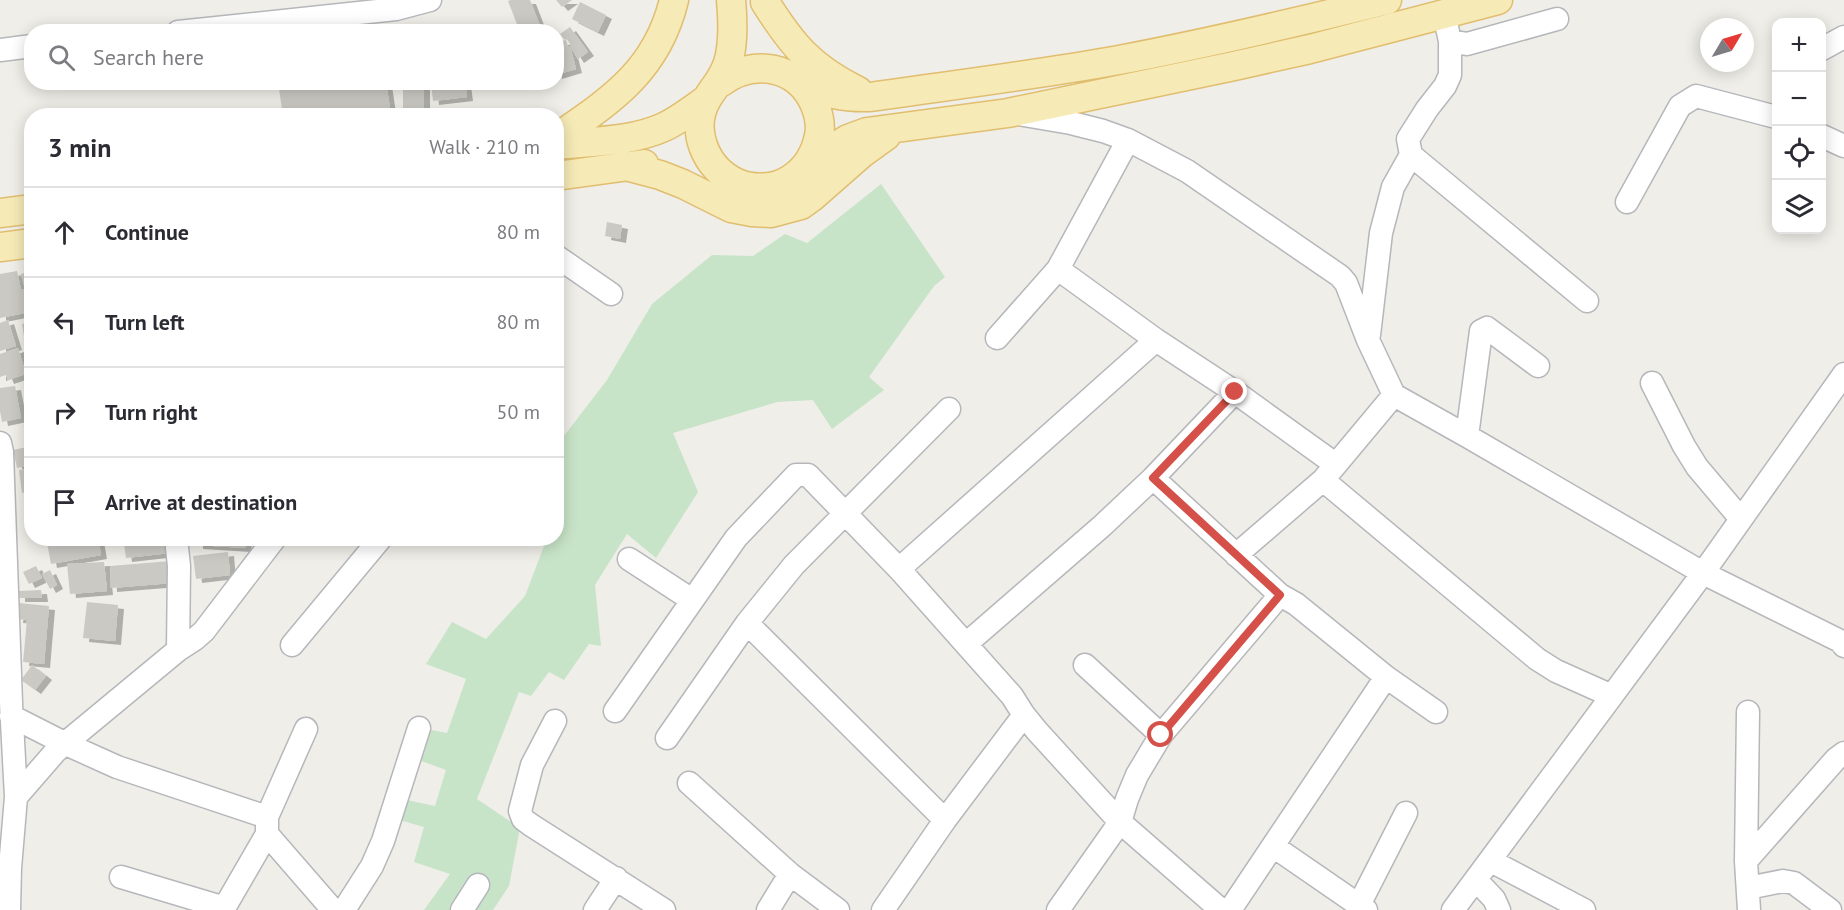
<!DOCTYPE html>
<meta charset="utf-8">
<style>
:root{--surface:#fff;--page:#f7f7f7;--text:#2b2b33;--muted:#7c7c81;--line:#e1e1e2}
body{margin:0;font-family:"PT Sans",sans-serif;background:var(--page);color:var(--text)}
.controls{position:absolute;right:18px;top:18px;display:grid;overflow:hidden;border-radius:12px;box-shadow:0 3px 15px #0003}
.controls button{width:54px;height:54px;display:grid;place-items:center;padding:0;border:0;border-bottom:2px solid var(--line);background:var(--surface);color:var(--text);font:30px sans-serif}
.compass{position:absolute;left:1700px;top:18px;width:54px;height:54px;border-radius:50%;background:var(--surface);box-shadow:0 3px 15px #0003;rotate:52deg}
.stop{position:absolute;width:18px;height:18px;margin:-14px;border:4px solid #d55048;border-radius:50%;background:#fff}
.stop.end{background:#d55048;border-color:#fff;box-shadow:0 2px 6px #0008}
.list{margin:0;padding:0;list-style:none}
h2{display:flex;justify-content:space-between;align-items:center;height:78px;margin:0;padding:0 24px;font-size:26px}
h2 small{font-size:20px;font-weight:400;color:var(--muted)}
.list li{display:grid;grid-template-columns:39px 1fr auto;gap:18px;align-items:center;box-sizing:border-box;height:90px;padding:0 24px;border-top:2px solid var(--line)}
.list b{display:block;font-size:22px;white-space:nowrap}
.list em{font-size:20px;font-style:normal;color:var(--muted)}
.icon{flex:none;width:33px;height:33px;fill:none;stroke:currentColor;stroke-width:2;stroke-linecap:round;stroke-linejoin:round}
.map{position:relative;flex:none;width:1844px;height:910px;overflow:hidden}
.search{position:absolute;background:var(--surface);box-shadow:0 3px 15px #0003;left:24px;top:24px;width:540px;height:66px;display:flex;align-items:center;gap:15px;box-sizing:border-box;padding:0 21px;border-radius:24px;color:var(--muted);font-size:22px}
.panel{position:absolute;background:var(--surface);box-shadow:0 3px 15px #0003;left:24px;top:108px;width:540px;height:438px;border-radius:24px}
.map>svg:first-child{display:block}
.green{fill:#c8e4c8}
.building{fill:#cbc9c4;filter:url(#shadow)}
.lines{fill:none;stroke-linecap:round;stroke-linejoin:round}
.minor-casing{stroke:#b5b7bb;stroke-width:25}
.major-casing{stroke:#e1be6f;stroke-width:31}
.minor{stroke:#fff;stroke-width:22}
.major{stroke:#f6eab6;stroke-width:28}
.route{stroke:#d55048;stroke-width:8}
</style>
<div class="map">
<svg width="1844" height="910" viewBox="0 0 1844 910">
<defs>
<filter id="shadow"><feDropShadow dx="6" dy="4" stdDeviation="0" flood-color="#0004"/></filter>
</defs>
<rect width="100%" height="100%" fill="#efeee8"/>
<!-- green -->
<path class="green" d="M 881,184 L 945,277 L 934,286 L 869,377 L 884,390 L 832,429 L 813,400 L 777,402 L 673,433 L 698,492 L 656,558 L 627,534 L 595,585 L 601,646 L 589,644 L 564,680 L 549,672 L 531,696 L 519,692 L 477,799 L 520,828 L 509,886 L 493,910 L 424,910 L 450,874 L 414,862 L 424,827 L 396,819 L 402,799 L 435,806 L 446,770 L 413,758 L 426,729 L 447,733 L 466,679 L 426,664 L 452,622 L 486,639 L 525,596 L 544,546 L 529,539 L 556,538 L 557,445 L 607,380 L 652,304 L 712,255 L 753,256 L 785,234 L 807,243 Z"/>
<!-- building -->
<path class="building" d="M 511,0 L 530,0 L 540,26 L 525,32 L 520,32 L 508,1 Z
M 556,0 L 572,0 L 562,7 Z
M 580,2 L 606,15 L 598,32 L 572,19 Z
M 570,27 L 588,52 L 578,59 L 571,48 L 572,47 L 567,39 L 565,40 L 560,34 Z
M 566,40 L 568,47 L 570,46 L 576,69 L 556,75 L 556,43 Z
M 278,82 L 308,82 L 309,87 L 346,82 L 386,82 L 390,109 L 340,116 L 283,116 Z
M 403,82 L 424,82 L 424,110 L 403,110 Z
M 431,82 L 465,82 L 467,97 L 433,101 Z
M 607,222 L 622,225 L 620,239 L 605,236 Z
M 17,271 L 21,290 L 25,289 L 21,274 L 32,271 L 32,314 L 26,315 L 25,313 L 0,318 L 0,274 Z
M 8,320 L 16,346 L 0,351 L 0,323 Z
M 32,322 L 32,348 L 26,349 L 22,324 Z
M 18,348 L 26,374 L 8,380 L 6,375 L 0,377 L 0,354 Z
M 32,353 L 32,375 L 29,376 L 27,354 Z
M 15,386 L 21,418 L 2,422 L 0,411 L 0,388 Z
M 32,409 L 32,423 L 28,425 L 24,412 Z
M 32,446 L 32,465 L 17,468 L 13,450 Z
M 28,469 L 31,491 L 22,493 L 19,470 Z
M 46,538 L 98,538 L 101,555 L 51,564 Z
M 197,538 L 246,538 L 245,548 L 197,545 Z
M 168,539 L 170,553 L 126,558 L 124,544 Z
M 228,552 L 230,575 L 196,579 L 193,556 Z
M 171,561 L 172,583 L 111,588 L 110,566 Z
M 104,562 L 107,591 L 70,594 L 67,564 Z
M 36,566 L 42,578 L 29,584 L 23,572 Z
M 50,570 L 57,585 L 50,589 L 42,574 Z
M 41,590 L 42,598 L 19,598 L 19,591 Z
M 87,602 L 118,605 L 115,641 L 83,638 Z
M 19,603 L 49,606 L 44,664 L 23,662 L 27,620 L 17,619 Z
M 32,665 L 46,676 L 35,690 L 21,680 Z"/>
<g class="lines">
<!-- minor casing -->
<g class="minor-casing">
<path id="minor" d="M 1444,14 L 1450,41 L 1450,75 L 1445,86 L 1427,109 L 1408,139 L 1411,155 L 1587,301
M 178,32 L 396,9 L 430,0
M 1450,41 L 1467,44 L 1557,19
M 1822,49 L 1844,37
M 0,50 L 32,46
M 1018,114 L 1071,123 L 1103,131 L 1128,140 L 1187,171 L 1340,276 L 1346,283 L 1368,340 L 1394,395 L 1467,436 L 1703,573 L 1840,641 L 1844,646
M 1822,136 L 1844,146
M 1627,202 L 1680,106 L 1696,96 L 1776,117
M 556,256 L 611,294
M 1058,269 L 1156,340 L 1235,392 L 1335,464
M 1369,335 L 1381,233 L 1393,187 L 1411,155
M 997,338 L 1058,269 L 1128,140
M 1652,383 L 1684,446 L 1697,467 L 1741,519
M 1467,436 L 1481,331 L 1487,328 L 1538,366
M 0,443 L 2,452 L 11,703 L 16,797 L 10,868 L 9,910
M 1153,478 L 1280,595 L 1296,604 L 1386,677 L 1436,712
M 1323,480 L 1537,659 L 1556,671 L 1612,696
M 176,538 L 179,566 L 178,650
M 1236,555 L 1323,480 L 1394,395
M 629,559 L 692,600
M 899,569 L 1156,340
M 747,623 L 945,820
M 966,644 L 1102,526 L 1153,478 L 1235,392
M 292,645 L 381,538
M 1085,665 L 1161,735
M 615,711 L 736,538 L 796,475 L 808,475 L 899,569 L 1012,696 L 1024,715 L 1037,731 L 1120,822 L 1221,910
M 1748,712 L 1746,861 L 1749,910
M 11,716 L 66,744 L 117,767 L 267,817
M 555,721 L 532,765 L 520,811 L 523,819 L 531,825 L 664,910
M 306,729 L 267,817 L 267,834 L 333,910
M 667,738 L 747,623 L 794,565 L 949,409
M 689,783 L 790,874 L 838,910
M 16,797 L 56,751 L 178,650 L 195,639 L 204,631 L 275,538
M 1273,846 L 1366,910
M 1491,861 L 1584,910
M 1746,861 L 1836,759 L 1844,753
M 121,877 L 225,908
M 1476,880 L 1494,899 L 1499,910
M 1748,888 L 1783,881 L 1794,883 L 1830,910
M 1359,905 L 1406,813
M 223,910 L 267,834
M 344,910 L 372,866 L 383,841 L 419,728
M 462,910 L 478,885
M 595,910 L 616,878
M 768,910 L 790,874
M 883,910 L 945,820 L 1024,715
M 1058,910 L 1120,822 L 1127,799 L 1137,775 L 1161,735 L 1280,595
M 1230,910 L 1386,677
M 1453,910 L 1703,573 L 1844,374"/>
</g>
<!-- major casing -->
<g class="major-casing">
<path id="major" d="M 765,2 C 792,45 811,68 858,91
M 720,83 C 753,58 798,65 815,105 C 819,115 821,126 819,136 C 815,155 806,170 789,180 C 775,189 753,190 737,183 C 706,169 689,130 707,99 C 715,85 722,81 728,63 C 734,43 733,21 731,0
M 800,83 C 825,93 843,98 870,97 C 953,85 1036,75 1119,60 C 1209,43 1298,22 1387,0
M 556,138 C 613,99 657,70 674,0
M 556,145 C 592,141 631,142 664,127 C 679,120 693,109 707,99
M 809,163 L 848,139 L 867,132 L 1008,113 L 1234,66 L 1310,49 L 1498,0
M 626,166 L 660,175 L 683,184 L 731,208 L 752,212 L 771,213 L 801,205 L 812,197 L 861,154 L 886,136
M 556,176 L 644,164
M 0,213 L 32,209
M 0,247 L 32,243"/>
</g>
<!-- minor -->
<use href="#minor" class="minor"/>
<!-- major -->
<use href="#major" class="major"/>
</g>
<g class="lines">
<!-- route -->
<path class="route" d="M 1161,735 L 1280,595 L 1153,478 L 1235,392"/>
</g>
</svg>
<div class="controls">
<button>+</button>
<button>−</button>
<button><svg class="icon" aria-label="locate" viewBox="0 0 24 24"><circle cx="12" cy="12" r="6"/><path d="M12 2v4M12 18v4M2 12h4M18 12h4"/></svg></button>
<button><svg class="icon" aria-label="layers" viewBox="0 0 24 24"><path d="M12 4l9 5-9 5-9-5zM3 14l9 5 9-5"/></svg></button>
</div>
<svg class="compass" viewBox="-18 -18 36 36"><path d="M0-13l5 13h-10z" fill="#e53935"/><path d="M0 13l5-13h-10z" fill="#7c7c81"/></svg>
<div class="stop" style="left:1161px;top:735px"></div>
<div class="stop end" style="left:1235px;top:392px"></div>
<div class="search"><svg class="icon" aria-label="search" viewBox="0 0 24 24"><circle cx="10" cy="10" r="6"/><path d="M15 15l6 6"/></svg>Search here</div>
<section class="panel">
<h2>3 min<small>Walk · 210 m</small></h2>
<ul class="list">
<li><svg class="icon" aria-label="ahead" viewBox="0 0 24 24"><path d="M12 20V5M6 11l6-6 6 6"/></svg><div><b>Continue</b></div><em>80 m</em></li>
<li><svg class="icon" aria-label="left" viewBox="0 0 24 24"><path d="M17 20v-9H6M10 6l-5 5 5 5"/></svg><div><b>Turn left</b></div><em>80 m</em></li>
<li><svg class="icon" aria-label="right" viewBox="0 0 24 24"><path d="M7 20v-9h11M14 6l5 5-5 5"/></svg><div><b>Turn right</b></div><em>50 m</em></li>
<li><svg class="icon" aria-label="arrive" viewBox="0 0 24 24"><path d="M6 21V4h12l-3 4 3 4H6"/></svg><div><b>Arrive at destination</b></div></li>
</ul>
</section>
</div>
